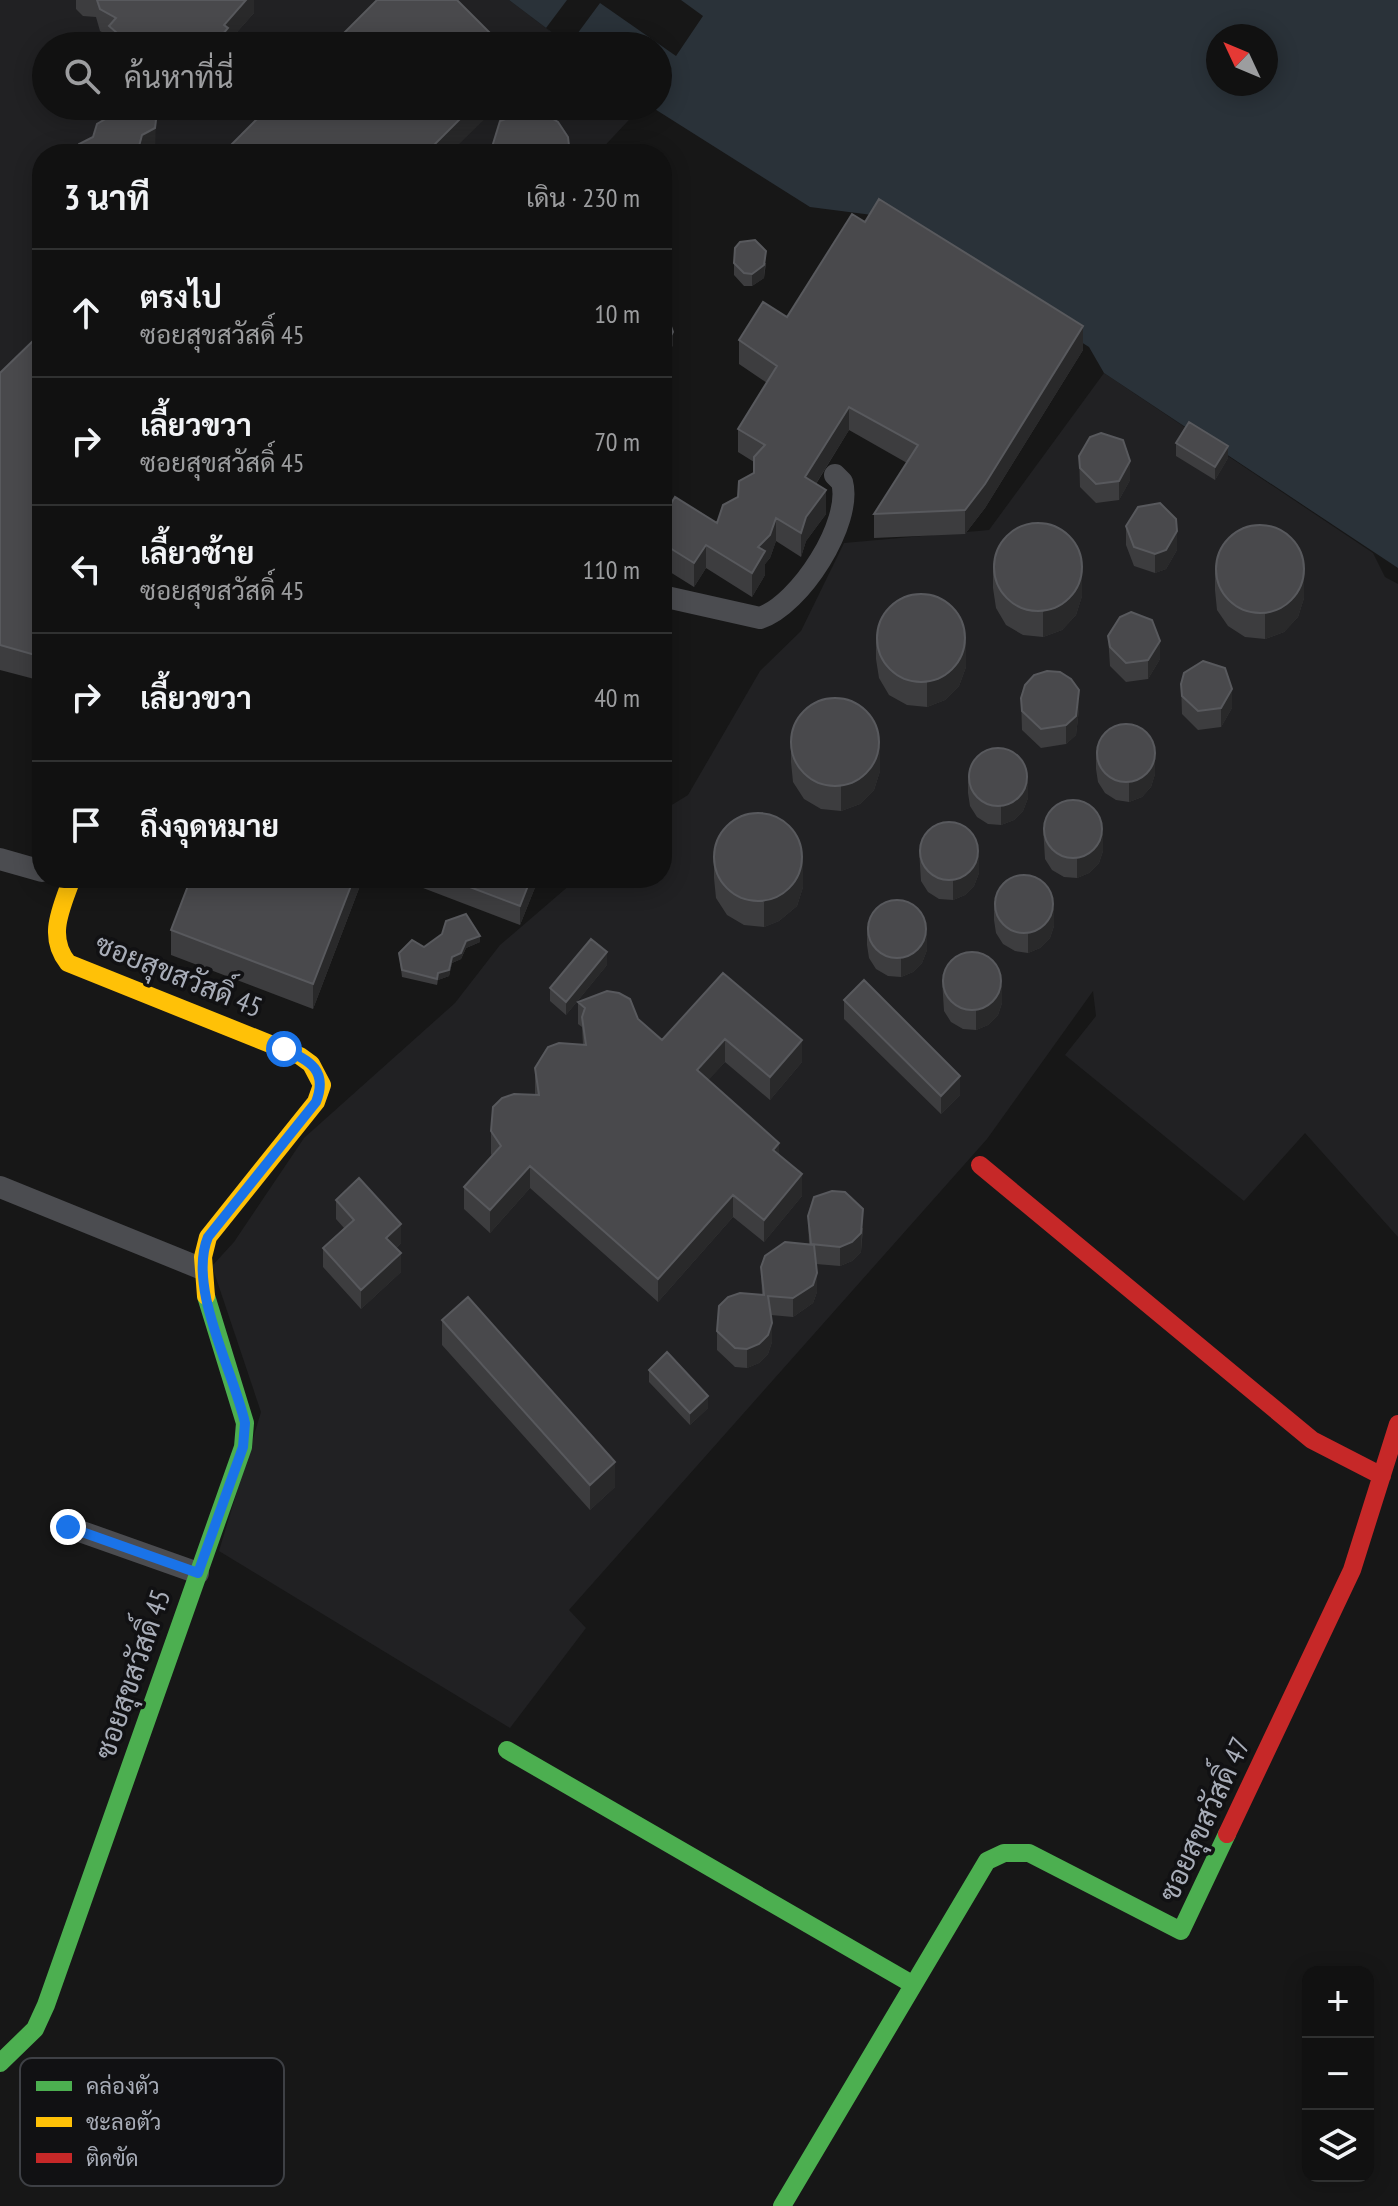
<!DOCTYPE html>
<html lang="th">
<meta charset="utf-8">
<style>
:root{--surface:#111;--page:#1e1f1f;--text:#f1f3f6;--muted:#9c9d9f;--line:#303131}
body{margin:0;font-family:"PT Sans Narrow",Sarabun,sans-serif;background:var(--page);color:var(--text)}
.controls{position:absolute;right:24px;bottom:24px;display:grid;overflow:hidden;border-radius:16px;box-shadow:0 4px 20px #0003}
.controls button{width:72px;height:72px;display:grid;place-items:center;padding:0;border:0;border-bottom:2px solid var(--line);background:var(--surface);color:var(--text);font:40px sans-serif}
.compass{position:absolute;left:1206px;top:24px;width:72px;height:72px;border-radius:50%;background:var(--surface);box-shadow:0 4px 20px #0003;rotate:314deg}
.stop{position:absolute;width:24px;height:24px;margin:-18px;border:6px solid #1a73e8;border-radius:50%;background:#fff}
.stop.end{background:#1a73e8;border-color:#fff;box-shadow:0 2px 8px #0008}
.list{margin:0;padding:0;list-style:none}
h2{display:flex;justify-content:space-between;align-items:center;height:104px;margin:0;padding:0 32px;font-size:34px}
h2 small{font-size:26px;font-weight:400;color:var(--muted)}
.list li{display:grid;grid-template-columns:52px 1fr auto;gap:24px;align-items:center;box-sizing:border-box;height:128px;padding:0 32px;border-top:2px solid var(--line)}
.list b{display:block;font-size:30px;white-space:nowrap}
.list p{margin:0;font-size:26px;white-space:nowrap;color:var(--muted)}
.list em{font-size:26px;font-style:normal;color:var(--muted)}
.icon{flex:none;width:44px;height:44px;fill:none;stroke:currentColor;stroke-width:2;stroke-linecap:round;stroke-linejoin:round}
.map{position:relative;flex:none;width:1398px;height:2206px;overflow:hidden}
.search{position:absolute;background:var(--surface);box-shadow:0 4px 20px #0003;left:32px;top:32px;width:640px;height:88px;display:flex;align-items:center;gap:20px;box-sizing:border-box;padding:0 28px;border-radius:44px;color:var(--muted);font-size:30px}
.panel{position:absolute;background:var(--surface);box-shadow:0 4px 20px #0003;left:32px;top:144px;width:640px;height:744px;border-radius:32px}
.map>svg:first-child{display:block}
.built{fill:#212123}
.water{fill:#2a3239;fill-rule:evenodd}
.pier{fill:#171717}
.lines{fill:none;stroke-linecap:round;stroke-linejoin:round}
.street{stroke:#4b4c50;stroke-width:22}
.fast{stroke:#4caf50;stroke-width:18}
.slow{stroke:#ffc107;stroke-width:18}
.jam{stroke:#c62828;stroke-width:18}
.wall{fill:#3d3d3f}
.shaded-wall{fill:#29292a}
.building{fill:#49494c;stroke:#58595d;stroke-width:2}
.route{stroke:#1a73e8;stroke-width:10}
.labels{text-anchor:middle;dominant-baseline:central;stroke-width:7;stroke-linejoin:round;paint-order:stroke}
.street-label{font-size:28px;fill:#a8adb8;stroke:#111113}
.key{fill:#111113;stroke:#3e4045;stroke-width:2}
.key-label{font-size:22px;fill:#a8adb8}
</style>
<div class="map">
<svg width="1398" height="2206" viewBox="0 0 1398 2206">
<rect width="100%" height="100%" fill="#171717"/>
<!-- built -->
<path class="built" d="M 0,0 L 509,0 L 570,46 L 46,46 L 46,106 L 642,106 L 597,154 L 42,154 L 42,663 L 0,652 Z
M 1104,373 L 1373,553 L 1385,577 L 1398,584 L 1398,1237 L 1305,1133 L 1244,1201 L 1065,1055 L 1096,1016 L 1093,991 L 987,1139 L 569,1610 L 586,1628 L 510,1728 L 219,1551 L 261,1412 L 212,1266 L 234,1242 L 304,1138 L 455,1003 L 500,945 L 578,878 L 662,878 L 662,811 L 688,795 L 760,671 L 801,631 L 844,543 L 989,530 Z"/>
<!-- water -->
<path class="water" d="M 509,0 L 1398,0 L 1398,568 L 1104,373 L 1089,347 L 880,216 L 810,207 L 650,106 L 658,106 L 658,46 L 570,46 ZM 1218,36 L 1266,36 L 1266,84 L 1218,84 Z"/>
<!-- pier -->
<path class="pier" d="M 567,0 L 681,0 L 703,16 L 676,56 L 600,3 L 569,45 L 546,28 Z"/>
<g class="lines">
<!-- street -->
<path class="street" d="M 662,596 L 760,618 C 800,605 853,522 842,482 L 835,475
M 0,859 L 42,871
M 0,1187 L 200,1268
M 68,1527 L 198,1573"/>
<!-- fast -->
<path class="fast" d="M 507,1750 L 912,1984
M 0,2063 L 35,2029 L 46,2005 L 243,1447 L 245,1423 L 206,1296
M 782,2206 L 987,1861 L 1004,1853 L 1029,1853 L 1181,1931 L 1227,1834"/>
<!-- slow -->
<path class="slow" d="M 72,878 C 62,907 46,936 68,963 L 300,1056 L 311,1064 L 322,1085 L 316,1102 L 208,1237 L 203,1257 L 206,1296"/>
<!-- jam -->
<path class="jam" d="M 980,1165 L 1312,1440 L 1382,1476
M 1227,1834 L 1352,1570 L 1398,1424"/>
</g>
<!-- wall -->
<path class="wall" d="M 76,0 L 254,0 L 254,13 L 228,42 L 228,46 L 109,46 L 109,36 L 100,31 L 96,17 L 83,16 L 76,9 Z
M 176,106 L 196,106 L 187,116 Z
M 42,236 L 42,284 L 38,283 L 34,272 L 34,248 Z
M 734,263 L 766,263 L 764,278 L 752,286 L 744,286 L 734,275 Z
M 662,317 L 673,345 L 667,356 L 662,356 Z
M 787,317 L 1083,350 L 985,508 L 965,534 L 874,538 L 874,514 L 907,463 L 849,430 L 816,484 L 826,514 L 806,541 L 801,557 L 776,541 L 770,558 L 765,564 L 765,575 L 752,597 L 706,568 L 694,587 L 662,567 L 662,518 L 717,523 L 738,497 L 754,473 L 754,462 L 738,452 L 738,429 L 767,383 L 739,364 L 739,340 Z
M 42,332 L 42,681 L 0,670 L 0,373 Z
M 1176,443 L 1228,458 L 1215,480 L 1176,456 Z
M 1079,456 L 1130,480 L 1119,500 L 1096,503 L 1080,487 Z
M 1126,526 L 1177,550 L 1166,569 L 1155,573 L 1134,566 L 1126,545 Z
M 993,563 L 1082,596 L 1076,615 L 1062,630 L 1043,637 L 1023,635 L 1006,625 L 996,608 L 993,588 Z
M 1215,565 L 1304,598 L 1298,617 L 1284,632 L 1265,639 L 1245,637 L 1228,626 L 1217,610 L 1215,590 Z
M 876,634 L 966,667 L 959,686 L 945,700 L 927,707 L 907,705 L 889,695 L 879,678 L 876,659 Z
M 1108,636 L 1160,659 L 1148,679 L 1126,682 L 1110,666 Z
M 1181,684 L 1232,708 L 1221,727 L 1198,730 L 1182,714 Z
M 1021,698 L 1079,709 L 1076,735 L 1066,744 L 1041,748 L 1022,730 Z
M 791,737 L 880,771 L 874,790 L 860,804 L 841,811 L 821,809 L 804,799 L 793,782 L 791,762 Z
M 1096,750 L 1155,774 L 1151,787 L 1142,797 L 1129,802 L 1116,800 L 1105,793 L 1098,782 L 1096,769 Z
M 968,774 L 1028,798 L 1023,811 L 1014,820 L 1001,825 L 988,824 L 977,817 L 970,806 L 968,793 Z
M 1043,827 L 1103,851 L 1099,863 L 1089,873 L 1077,878 L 1064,877 L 1052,870 L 1045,859 Z
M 919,849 L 979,873 L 974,886 L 965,895 L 953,900 L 939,899 L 928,892 L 921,881 Z
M 714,853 L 803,887 L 797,906 L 779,921 L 764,927 L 744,925 L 727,915 L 716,898 L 714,878 Z
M 363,878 L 313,1009 L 171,955 L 171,930 Z
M 410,878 L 538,878 L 538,880 L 520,925 L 410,883 Z
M 994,901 L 1054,926 L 1050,938 L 1040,948 L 1028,953 L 1015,951 L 1003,944 L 996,933 L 994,920 Z
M 867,926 L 927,950 L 922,963 L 913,972 L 901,977 L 888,976 L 876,969 L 869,958 L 867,945 Z
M 480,942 L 466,948 L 461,959 L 452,963 L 449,976 L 438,980 L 437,985 L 402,977 L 399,953 L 424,947 Z
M 607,965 L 566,1015 L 550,1001 L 550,988 Z
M 723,973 L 802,1062 L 770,1100 L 725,1062 L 708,1080 L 779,1154 L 802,1196 L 764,1242 L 733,1217 L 658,1302 L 530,1188 L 490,1233 L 464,1209 L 464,1187 L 492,1156 L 491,1154 L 491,1131 L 535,1095 L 535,1068 L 583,1045 L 582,1027 L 578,1024 L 578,1002 L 638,1019 L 662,1040 Z
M 942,979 L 1002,1003 L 998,1015 L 988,1025 L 976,1030 L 963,1029 L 951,1022 L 944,1011 Z
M 844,1000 L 960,1095 L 941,1114 L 844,1019 Z
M 336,1200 L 401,1243 L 396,1248 L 401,1272 L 361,1309 L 323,1267 L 323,1248 L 344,1228 L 336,1219 Z
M 808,1216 L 863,1228 L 861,1252 L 852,1261 L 840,1266 L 816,1264 L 817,1292 L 813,1303 L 793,1317 L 771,1315 L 772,1342 L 768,1354 L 759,1363 L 747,1368 L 735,1367 L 717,1350 L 717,1331 L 762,1295 L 761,1267 L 809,1244 Z
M 442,1320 L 615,1487 L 590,1510 L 442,1345 Z
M 649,1370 L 708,1408 L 690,1425 L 649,1382 Z"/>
<!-- shaded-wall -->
<path class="shaded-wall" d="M 246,0 L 254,0 L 254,13 L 228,42 L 228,46 L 218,46 L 218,40 L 224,25 Z
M 187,106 L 196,106 L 187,116 Z
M 473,106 L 498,106 L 449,154 L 425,154 Z
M 156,120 L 155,153 L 152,154 L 126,154 Z
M 766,251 L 764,278 L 752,286 L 752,274 Z
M 1083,326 L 1083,350 L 985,508 L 965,534 L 965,510 Z
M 673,332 L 673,345 L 667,356 L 667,343 Z
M 849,407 L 849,430 L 805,501 L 805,477 Z
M 1228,446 L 1228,458 L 1215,480 L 1215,467 Z
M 1130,461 L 1130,480 L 1119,500 L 1119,481 Z
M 826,490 L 826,514 L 806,541 L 801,557 L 801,533 L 806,517 Z
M 776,518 L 776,541 L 770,558 L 765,564 L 765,575 L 752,597 L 752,573 L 758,547 Z
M 1177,531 L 1177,550 L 1166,569 L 1155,573 L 1155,554 Z
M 706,545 L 706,568 L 694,587 L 694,563 Z
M 1082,571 L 1082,596 L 1076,615 L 1062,630 L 1043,637 L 1043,612 Z
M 1304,574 L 1304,598 L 1298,617 L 1284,632 L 1265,639 L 1265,614 Z
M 1160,641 L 1160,659 L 1148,679 L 1148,660 Z
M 966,642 L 966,667 L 959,686 L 945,700 L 927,707 L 927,682 Z
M 1232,689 L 1232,708 L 1221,727 L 1221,708 Z
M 1079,690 L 1079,709 L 1076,735 L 1066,744 L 1066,725 Z
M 880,746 L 880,771 L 874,790 L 860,804 L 841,811 L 841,786 Z
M 1155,756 L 1155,774 L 1151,787 L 1142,797 L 1129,802 L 1129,783 Z
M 1028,779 L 1028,798 L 1023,811 L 1014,820 L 1001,825 L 1001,806 Z
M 1103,832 L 1103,851 L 1099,863 L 1089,873 L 1077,878 L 1077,859 Z
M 979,854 L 979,873 L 974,886 L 965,895 L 953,900 L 953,881 Z
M 803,862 L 803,887 L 797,906 L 779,921 L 764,927 L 764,902 Z
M 354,878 L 363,878 L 313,1009 L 313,984 Z
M 531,878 L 538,878 L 538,880 L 520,925 L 520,906 Z
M 1054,907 L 1054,926 L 1050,938 L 1040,948 L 1028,953 L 1028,934 Z
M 927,931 L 927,950 L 922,963 L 913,972 L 901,977 L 901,958 Z
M 480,936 L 480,942 L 466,948 L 461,959 L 452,963 L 449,976 L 438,980 L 437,985 L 438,973 L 466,941 Z
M 607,952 L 607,965 L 566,1015 L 566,1002 Z
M 1002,984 L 1002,1003 L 998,1015 L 988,1025 L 976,1030 L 976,1011 Z
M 725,1039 L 725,1062 L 697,1093 L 697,1070 Z
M 802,1040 L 802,1062 L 770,1100 L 770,1077 Z
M 960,1076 L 960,1095 L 941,1114 L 941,1096 Z
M 779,1143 L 779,1166 L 773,1150 Z
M 530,1166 L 530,1188 L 490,1233 L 490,1210 Z
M 802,1174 L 802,1196 L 764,1242 L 764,1220 Z
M 733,1195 L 733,1217 L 658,1302 L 658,1279 Z
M 863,1209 L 861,1252 L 852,1261 L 840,1266 L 840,1247 Z
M 401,1224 L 401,1243 L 386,1257 L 386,1238 Z
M 401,1253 L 401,1272 L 361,1309 L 361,1290 Z
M 817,1273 L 817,1292 L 813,1303 L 793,1317 L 793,1298 Z
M 772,1323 L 772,1342 L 768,1354 L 759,1363 L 747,1368 L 747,1349 Z
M 708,1396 L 708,1408 L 690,1425 L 690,1413 Z
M 615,1462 L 615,1487 L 590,1510 L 590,1485 Z"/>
<!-- building -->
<path class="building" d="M 97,0 L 246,0 L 224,25 L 228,28 L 218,40 L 225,46 L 132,46 L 109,26 L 116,18 L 100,9 Z
M 377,0 L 457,0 L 503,46 L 331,46 Z
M 113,106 L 129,106 L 136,118 L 146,114 L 156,120 L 155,128 L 142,135 L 138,150 L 126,154 L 80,154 L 79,144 L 93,137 L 97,124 L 107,118 Z
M 270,106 L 473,106 L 425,154 L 222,154 Z
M 526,112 L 543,113 L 558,122 L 568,137 L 570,154 L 493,154 L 492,147 L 500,121 Z
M 879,199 L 1083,326 L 985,484 L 965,510 L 874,514 L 918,445 L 849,407 L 805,477 L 826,490 L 806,517 L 801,533 L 776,518 L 770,535 L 758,547 L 765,551 L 752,573 L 706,545 L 694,563 L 662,543 L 662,518 L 675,497 L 717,523 L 723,505 L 738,497 L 739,481 L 754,473 L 754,457 L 765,445 L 738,429 L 777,366 L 739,340 L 763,302 L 787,317 L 852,214 L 865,222 Z
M 42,236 L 42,259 L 38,259 L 34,248 L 40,237 Z
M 755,240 L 766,251 L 764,265 L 752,274 L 744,273 L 734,263 L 735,248 L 740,242 Z
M 662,317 L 669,321 L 673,332 L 667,343 L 662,343 Z
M 42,332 L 42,657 L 0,645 L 0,373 Z
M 1189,422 L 1228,446 L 1215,467 L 1176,443 Z
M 1101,433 L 1123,440 L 1130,461 L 1119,481 L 1096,484 L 1080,468 L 1079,456 L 1090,437 Z
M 1160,503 L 1176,519 L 1177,531 L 1166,550 L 1155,554 L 1134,547 L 1126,526 L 1138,507 Z
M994 567a44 44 0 1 1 88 0a44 44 0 1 1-88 0Z
M1216 569a44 44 0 1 1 88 0a44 44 0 1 1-88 0Z
M877 638a44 44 0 1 1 88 0a44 44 0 1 1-88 0Z
M 1131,612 L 1152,620 L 1160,641 L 1148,660 L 1126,663 L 1110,647 L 1108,636 L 1120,617 Z
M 1203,661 L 1225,668 L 1232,689 L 1221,708 L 1198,711 L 1182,696 L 1181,684 L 1184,673 Z
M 1047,671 L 1060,672 L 1071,679 L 1079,690 L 1076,716 L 1066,725 L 1041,729 L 1022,711 L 1021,698 L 1025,685 L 1034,675 Z
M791 742a44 44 0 1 1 88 0a44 44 0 1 1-88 0Z
M1097 753a29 29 0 1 1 58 0a29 29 0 1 1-58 0Z
M969 777a29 29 0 1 1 58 0a29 29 0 1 1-58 0Z
M1044 829a29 29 0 1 1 58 0a29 29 0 1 1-58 0Z
M714 857a44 44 0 1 1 88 0a44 44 0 1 1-88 0Z
M920 851a29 29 0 1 1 58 0a29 29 0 1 1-58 0Z
M995 904a29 29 0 1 1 58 0a29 29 0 1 1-58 0Z
M 191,878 L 354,878 L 313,984 L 171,930 Z
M 446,878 L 531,878 L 520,906 Z
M868 929a29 29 0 1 1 58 0a29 29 0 1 1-58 0Z
M 466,914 L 480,936 L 466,941 L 461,953 L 452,957 L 449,970 L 438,973 L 437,979 L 402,970 L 399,953 L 412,940 L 424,947 L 442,934 L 446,921 Z
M 591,939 L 607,952 L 566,1002 L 550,988 Z
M943 981a29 29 0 1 1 58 0a29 29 0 1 1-58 0Z
M 723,973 L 802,1040 L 770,1077 L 725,1039 L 697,1070 L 779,1143 L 773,1150 L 802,1174 L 764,1220 L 733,1195 L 658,1279 L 530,1166 L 490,1210 L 464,1187 L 501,1146 L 491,1131 L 493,1107 L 502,1098 L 514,1094 L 539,1095 L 535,1068 L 548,1047 L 559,1043 L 586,1045 L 582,1017 L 585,1008 L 578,1002 L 607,991 L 619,993 L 630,999 L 638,1019 L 662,1040 Z
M 864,980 L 960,1076 L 941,1096 L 844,1000 Z
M 359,1178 L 401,1224 L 386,1238 L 401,1253 L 361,1290 L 323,1248 L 354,1220 L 336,1200 Z
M 832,1191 L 845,1192 L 863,1209 L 861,1233 L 852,1242 L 840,1247 L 811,1244 L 808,1216 L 814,1197 Z
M 785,1242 L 814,1245 L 817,1273 L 813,1285 L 793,1298 L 768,1296 L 772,1323 L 768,1335 L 759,1344 L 747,1349 L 735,1348 L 717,1331 L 719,1306 L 728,1297 L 740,1293 L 764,1295 L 761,1267 L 765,1256 Z
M 468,1297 L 615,1462 L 590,1485 L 442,1320 Z
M 667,1352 L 708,1396 L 690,1413 L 649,1370 Z"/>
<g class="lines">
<!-- route -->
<path class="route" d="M 68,1527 L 198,1573 L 243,1447 L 245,1423 C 233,1370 187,1287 208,1237 L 316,1102 C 328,1071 311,1061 284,1049"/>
</g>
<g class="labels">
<!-- street labels -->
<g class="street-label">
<text transform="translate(179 975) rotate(22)">ซอยสุขสวัสดิ์ 45</text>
<text transform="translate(132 1674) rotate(-71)">ซอยสุขสวัสดิ์ 45</text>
<text transform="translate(1204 1819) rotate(-65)">ซอยสุขสวัสดิ์ 47</text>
</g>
</g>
<!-- legend -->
<rect x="20" y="2058" width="264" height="128" rx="12" class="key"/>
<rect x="36" y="2081" width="36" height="10" fill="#4caf50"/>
<rect x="36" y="2117" width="36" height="10" fill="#ffc107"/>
<rect x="36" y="2153" width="36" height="10" fill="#c62828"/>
<g class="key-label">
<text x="86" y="2094">คล่องตัว</text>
<text x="86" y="2130">ชะลอตัว</text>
<text x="86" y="2166">ติดขัด</text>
</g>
</svg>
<div class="controls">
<button>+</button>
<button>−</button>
<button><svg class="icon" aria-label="layers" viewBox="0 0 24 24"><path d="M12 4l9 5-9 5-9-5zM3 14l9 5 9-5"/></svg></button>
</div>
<svg class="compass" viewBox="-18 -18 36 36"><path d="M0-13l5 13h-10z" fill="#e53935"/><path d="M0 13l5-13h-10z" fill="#9c9d9f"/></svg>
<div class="stop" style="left:284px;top:1049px"></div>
<div class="stop end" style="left:68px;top:1527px"></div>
<div class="search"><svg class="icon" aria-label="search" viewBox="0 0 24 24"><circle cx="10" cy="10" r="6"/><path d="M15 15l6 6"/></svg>ค้นหาที่นี่</div>
<section class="panel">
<h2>3 นาที<small>เดิน · 230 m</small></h2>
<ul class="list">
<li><svg class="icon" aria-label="ahead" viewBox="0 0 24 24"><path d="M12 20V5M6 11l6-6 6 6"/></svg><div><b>ตรงไป</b><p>ซอยสุขสวัสดิ์ 45</p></div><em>10 m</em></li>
<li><svg class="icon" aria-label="right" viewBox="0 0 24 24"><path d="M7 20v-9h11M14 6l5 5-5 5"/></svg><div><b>เลี้ยวขวา</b><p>ซอยสุขสวัสดิ์ 45</p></div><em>70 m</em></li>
<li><svg class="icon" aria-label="left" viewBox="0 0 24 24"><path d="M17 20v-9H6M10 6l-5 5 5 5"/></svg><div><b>เลี้ยวซ้าย</b><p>ซอยสุขสวัสดิ์ 45</p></div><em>110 m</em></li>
<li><svg class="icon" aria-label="right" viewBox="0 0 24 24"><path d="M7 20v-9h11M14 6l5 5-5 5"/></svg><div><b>เลี้ยวขวา</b></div><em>40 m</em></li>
<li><svg class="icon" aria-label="arrive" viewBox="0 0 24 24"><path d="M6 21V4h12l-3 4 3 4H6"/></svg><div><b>ถึงจุดหมาย</b></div></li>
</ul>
</section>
</div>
